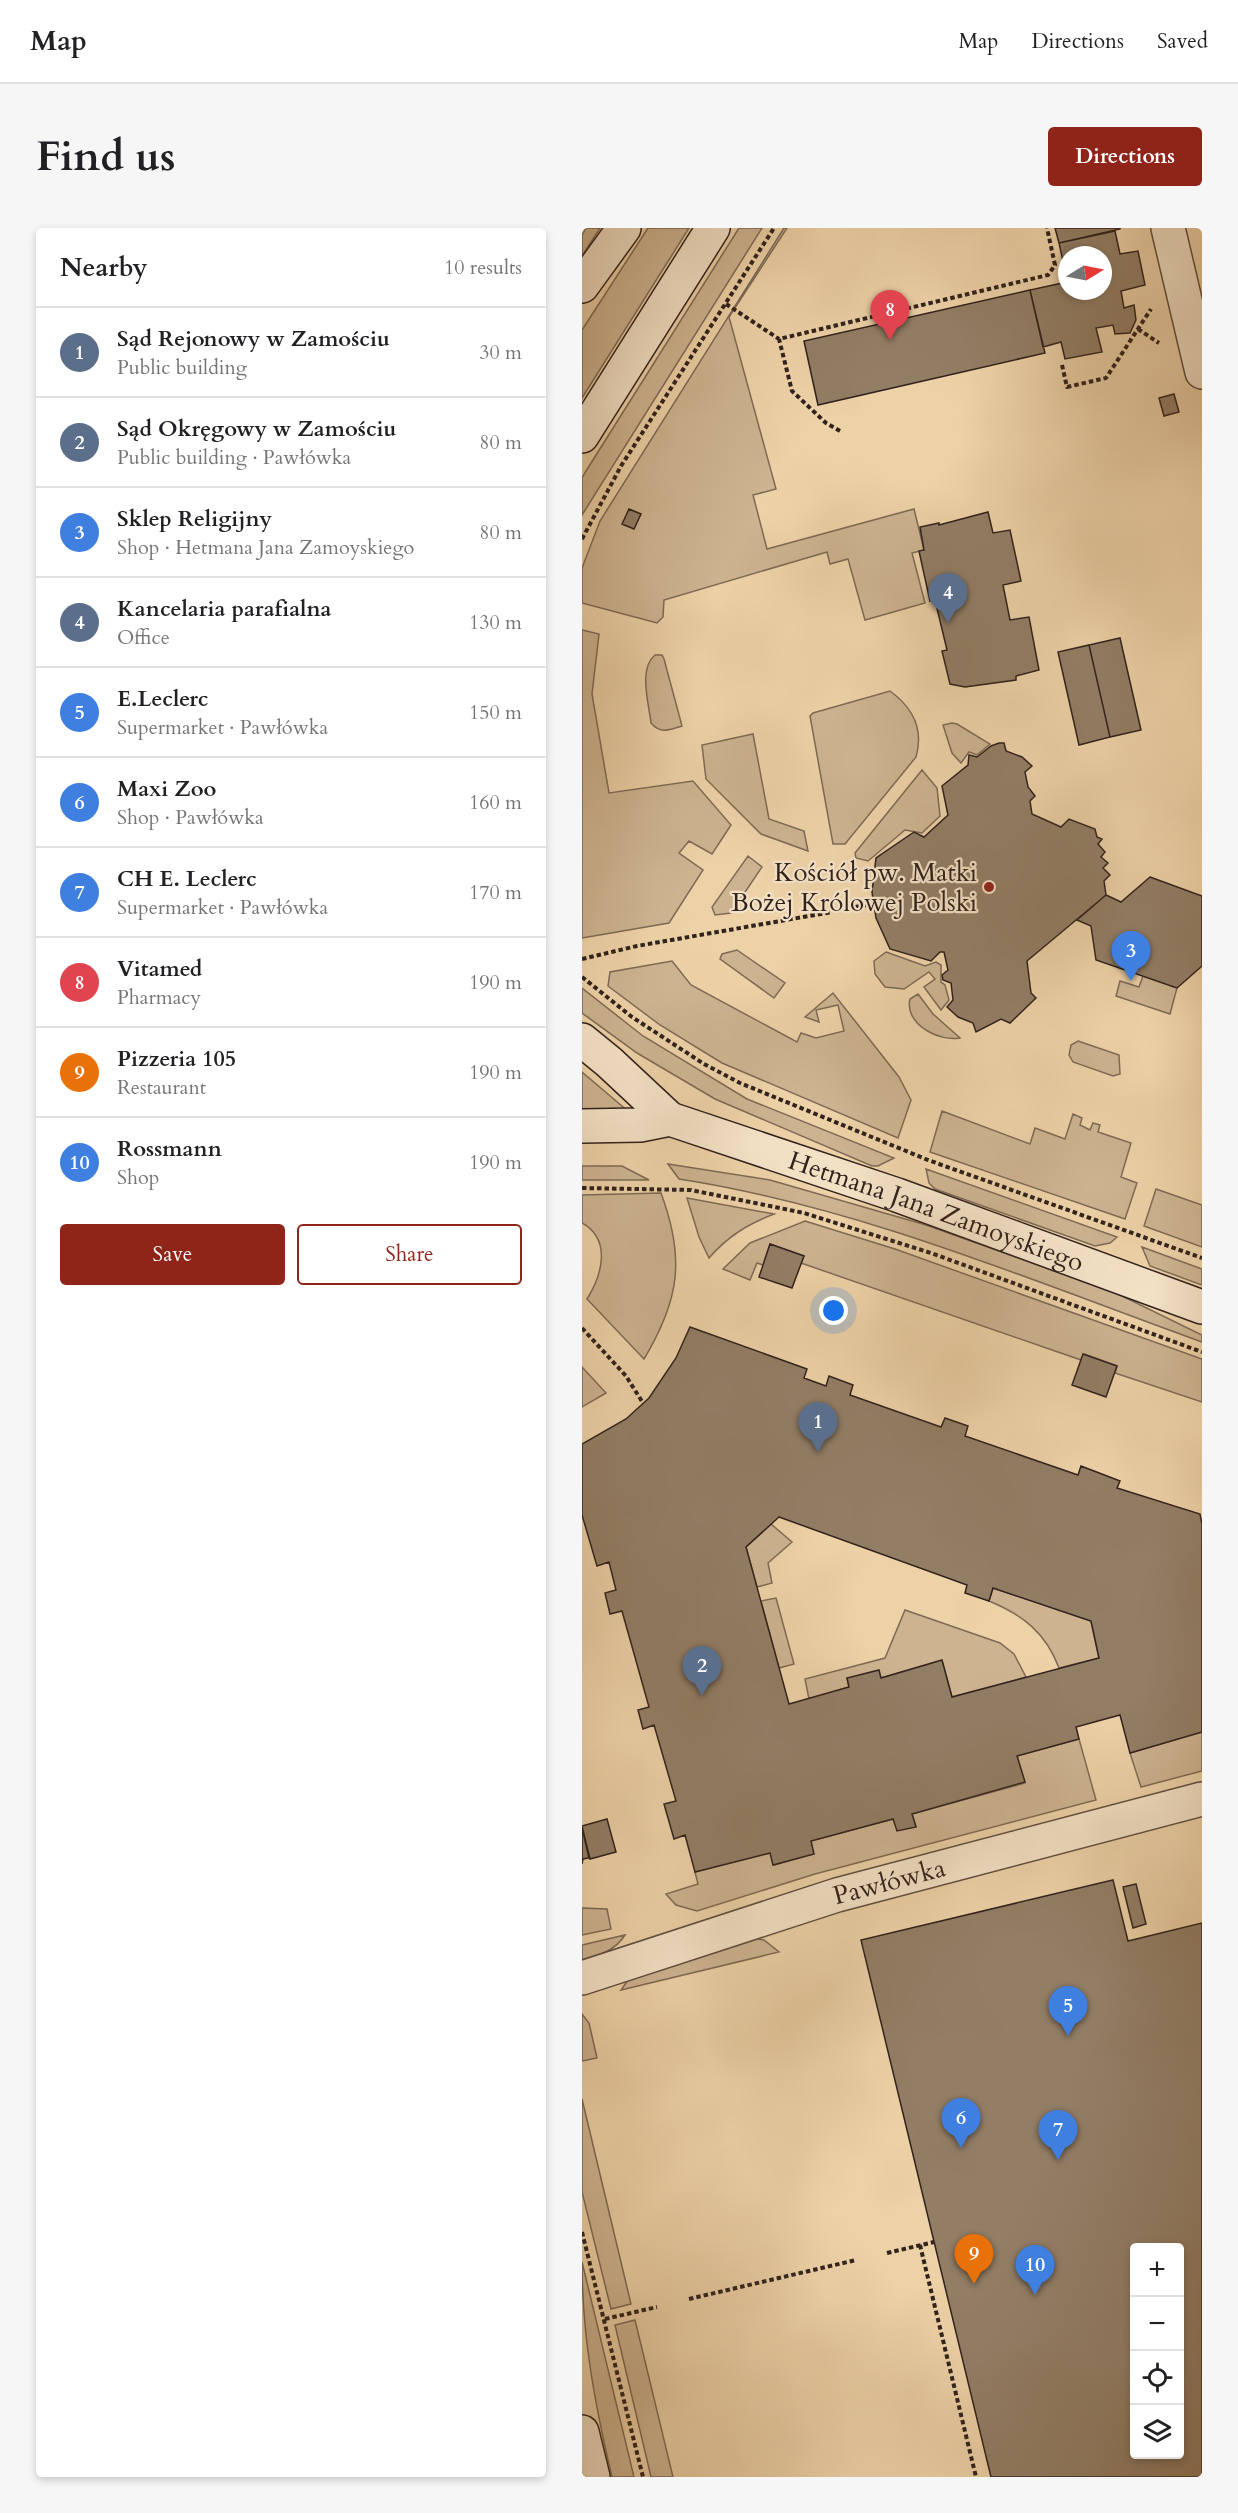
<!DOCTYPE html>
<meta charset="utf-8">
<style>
:root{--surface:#fff;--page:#f6f6f6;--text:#202124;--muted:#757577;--line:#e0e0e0;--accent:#8f2418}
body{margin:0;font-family:Cardo,serif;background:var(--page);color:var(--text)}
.controls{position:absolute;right:18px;bottom:18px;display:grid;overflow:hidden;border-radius:6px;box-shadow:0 3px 9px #0003}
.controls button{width:54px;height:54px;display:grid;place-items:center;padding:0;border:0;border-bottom:2px solid var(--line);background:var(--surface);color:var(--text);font:30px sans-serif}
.compass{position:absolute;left:476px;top:18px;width:54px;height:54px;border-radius:50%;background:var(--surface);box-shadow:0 3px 9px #0003;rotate:80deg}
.you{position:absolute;left:252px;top:1083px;width:21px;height:21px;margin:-15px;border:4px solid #fff;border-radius:50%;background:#1a73e8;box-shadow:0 0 0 9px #1a73e833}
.badge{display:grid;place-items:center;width:39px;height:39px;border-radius:50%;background:var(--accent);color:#fff;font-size:20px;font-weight:700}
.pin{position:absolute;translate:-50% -50px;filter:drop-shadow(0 2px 3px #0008)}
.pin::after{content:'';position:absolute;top:32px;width:21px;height:18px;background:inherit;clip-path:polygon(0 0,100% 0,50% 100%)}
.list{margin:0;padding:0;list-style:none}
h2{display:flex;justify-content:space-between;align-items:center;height:78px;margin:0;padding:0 24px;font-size:26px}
h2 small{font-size:20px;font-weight:400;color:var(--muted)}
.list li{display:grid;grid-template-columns:39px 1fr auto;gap:18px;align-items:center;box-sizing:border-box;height:90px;padding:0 24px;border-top:2px solid var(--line)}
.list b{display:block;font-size:22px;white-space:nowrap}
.list p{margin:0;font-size:20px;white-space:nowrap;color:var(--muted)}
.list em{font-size:20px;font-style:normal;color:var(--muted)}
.actions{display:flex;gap:12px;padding:18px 24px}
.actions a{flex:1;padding:14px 0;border:2px solid var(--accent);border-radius:6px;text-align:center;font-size:21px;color:var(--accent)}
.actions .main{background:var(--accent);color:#fff}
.icon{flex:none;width:33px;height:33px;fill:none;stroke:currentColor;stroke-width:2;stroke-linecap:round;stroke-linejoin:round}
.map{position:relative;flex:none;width:620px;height:2249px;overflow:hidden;border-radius:6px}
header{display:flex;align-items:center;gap:36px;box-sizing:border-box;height:84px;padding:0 30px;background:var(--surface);border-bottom:2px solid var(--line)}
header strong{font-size:28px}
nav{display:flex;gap:33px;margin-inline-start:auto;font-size:21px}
.intro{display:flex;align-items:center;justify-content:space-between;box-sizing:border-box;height:144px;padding:0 36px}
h1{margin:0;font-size:42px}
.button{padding:15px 27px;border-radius:6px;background:var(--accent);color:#fff;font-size:21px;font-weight:700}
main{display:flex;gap:36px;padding:0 36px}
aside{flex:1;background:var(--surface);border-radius:6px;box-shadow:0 3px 9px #0003}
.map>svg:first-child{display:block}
.green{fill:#cdb390;stroke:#7e6a56;stroke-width:1.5}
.building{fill:#927d65;stroke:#30221d;stroke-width:1.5;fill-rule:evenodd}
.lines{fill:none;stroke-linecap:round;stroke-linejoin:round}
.street-casing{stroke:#5f4e40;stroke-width:36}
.secondary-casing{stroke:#30221d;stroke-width:36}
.path{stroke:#30221d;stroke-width:4;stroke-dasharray:4.5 3;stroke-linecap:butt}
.street{stroke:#f3e1c6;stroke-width:33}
.secondary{stroke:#f3e1c6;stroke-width:33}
.poi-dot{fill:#8f2418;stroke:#f3e1c6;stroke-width:2}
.labels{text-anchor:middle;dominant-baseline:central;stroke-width:4.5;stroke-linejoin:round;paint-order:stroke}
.poi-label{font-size:26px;fill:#30221d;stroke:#f3e1c6;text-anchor:end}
.street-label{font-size:26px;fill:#30221d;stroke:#f3e1c6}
</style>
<header>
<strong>Map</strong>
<nav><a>Map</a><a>Directions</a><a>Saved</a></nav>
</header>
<div class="intro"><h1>Find us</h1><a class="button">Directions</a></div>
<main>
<aside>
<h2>Nearby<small>10 results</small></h2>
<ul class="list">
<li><span class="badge" style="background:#5c6f8a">1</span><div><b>Sąd Rejonowy w Zamościu</b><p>Public building</p></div><em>30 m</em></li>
<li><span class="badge" style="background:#5c6f8a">2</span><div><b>Sąd Okręgowy w Zamościu</b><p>Public building · Pawłówka</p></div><em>80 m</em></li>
<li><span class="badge" style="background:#3f7fe0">3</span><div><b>Sklep Religijny</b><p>Shop · Hetmana Jana Zamoyskiego</p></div><em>80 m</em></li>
<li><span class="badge" style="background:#5c6f8a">4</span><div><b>Kancelaria parafialna</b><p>Office</p></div><em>130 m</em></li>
<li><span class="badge" style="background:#3f7fe0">5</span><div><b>E.Leclerc</b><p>Supermarket · Pawłówka</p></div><em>150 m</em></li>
<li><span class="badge" style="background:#3f7fe0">6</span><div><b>Maxi Zoo</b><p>Shop · Pawłówka</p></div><em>160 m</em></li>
<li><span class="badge" style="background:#3f7fe0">7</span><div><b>CH E. Leclerc</b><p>Supermarket · Pawłówka</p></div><em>170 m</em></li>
<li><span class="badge" style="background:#e0444e">8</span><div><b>Vitamed</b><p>Pharmacy</p></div><em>190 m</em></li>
<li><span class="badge" style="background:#e8710a">9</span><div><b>Pizzeria 105</b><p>Restaurant</p></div><em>190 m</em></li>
<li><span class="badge" style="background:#3f7fe0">10</span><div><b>Rossmann</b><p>Shop</p></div><em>190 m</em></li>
</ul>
<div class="actions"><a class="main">Save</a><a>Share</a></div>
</aside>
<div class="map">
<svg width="620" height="2249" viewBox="0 0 620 2249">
<rect width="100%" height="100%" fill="#edd1a7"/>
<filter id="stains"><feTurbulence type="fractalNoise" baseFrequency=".00333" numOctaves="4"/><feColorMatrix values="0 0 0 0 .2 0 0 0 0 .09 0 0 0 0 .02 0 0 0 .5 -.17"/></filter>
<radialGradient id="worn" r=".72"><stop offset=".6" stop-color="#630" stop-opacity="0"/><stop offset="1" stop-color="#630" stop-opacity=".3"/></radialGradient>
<!-- green -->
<path class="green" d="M 4,0 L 18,0 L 0,28 L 0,7 Z
M 66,0 L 107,0 L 0,170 L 0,102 Z
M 157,0 L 180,0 L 0,287 L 0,250 L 4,243 Z
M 202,0 L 205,0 L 147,89 L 194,261 L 171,267 L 185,321 L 332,281 L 342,322 L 330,325 L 343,375 L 283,392 L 266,331 L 248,336 L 245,324 L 82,372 L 81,389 L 75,395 L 0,375 L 0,340 L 18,293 Z
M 0,402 L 17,406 L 10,466 L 27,565 L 111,553 L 149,597 L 130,626 L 107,613 L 97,625 L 121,642 L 87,695 L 0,710 Z
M 73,427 L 80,427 L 82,431 L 100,498 C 88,502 78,506 69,495 C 67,476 56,441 73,427 Z
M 308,463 C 330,479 342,501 334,529 L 263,616 L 251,616 L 228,488 L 231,485 Z
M 370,495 L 375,496 L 408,516 L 395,527 L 387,524 L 379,535 L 370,525 L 361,497 Z
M 171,506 L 187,591 L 222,603 L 226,623 L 179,606 L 124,551 L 120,517 Z
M 340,542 L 355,560 L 358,588 L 340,605 L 323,602 L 286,633 L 274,630 L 273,625 Z
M 166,628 L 180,639 L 149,685 L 133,687 L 130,679 Z
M 155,722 L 203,755 L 192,770 L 138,731 L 140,726 Z
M 304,724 L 343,738 L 354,734 L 359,737 L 359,754 L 363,757 L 367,772 L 359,782 L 342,759 L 353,751 L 347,744 L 322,761 L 303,759 L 293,746 L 292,733 Z
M 90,733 L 109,757 L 215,814 L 219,805 L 234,810 L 262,803 L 256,777 L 234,782 L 237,794 L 223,789 L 251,765 L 317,849 L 329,872 L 316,910 L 140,835 L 78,797 L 26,758 L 28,744 Z
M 561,748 L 595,760 L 588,786 L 534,768 L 538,753 L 557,759 Z
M 0,760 L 61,808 L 165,871 L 312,930 L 296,938 L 290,938 L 133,871 L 55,825 L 0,785 Z
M 336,766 L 351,786 L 378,810 C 357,814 322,796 328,771 Z
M 496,813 L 537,827 L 538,846 L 531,848 L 491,834 L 487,827 L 489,817 Z
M 0,844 L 47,884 L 0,885 Z
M 360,883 L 448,916 L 453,900 L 483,911 L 491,886 L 500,890 L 498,897 L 508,902 L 511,895 L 518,897 L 516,904 L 549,915 L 539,949 L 555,955 L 543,991 L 348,924 Z
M 86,936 L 188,952 L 344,997 L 534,1065 L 620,1107 L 620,1114 C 448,1052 278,979 97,951 Z
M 0,938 L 40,938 L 67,952 L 0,952 Z
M 344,941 L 535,1009 L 528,1015 L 513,1018 L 353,961 L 347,955 Z
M 574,961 L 620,977 L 620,1019 L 562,998 Z
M 79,965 C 103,1030 98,1071 62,1131 L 5,1071 C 20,1047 30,1012 0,995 L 0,967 Z
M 105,970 L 192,986 C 166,996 146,1008 127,1030 L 117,1009 Z
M 223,993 L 313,1021 L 620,1131 L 620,1174 L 533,1145 L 535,1138 L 502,1126 L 499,1132 L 219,1035 L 222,1028 L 188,1016 L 181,1037 L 175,1035 L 168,1052 L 141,1041 L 168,1015 Z
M 560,1019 L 620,1041 L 620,1057 L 568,1038 Z
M 0,1139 L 24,1165 L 0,1179 Z
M 189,1296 L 210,1314 L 186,1335 L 190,1355 L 175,1359 L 164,1319 Z
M 411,1360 L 509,1393 L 517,1430 L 477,1440 C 464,1405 441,1387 407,1373 Z
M 194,1370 L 212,1436 L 197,1440 L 179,1373 Z
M 323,1382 L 418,1415 L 432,1426 L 444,1449 L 370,1469 L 360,1433 L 299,1450 L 265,1450 L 267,1459 L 227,1471 L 223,1451 L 303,1430 Z
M 620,1504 L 620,1543 L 559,1559 L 548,1525 Z
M 497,1511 L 514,1572 L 233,1646 L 115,1683 L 94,1677 L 84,1666 L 116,1656 L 113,1644 L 188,1625 L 192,1637 L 231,1626 L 229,1613 L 311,1591 L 334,1598 L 330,1586 L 443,1555 L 435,1528 Z
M 0,1680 L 25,1681 L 29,1701 L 0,1707 Z
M 43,1707 C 33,1723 17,1727 0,1732 L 0,1717 Z
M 169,1710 L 182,1712 L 197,1724 L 39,1762 L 46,1752 Z
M 0,1786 L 7,1795 L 15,1830 L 0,1833 Z
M 0,1871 L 49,2076 L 29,2081 L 0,1964 Z
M 0,2034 L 52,2249 L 30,2249 C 13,2177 0,2108 0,2034 Z
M 53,2092 L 91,2249 L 69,2249 L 33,2097 Z"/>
<!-- building -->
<path class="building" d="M 473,0 L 538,0 L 538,1 L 477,15 Z
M 533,3 L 538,26 L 556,23 L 563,57 L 539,63 L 542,80 L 552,77 L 554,92 L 548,105 L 533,106 L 531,97 L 514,100 L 520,124 L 483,131 L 479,114 L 461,119 L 448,62 L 485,54 L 485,63 L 521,63 L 521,27 L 485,27 L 485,52 L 477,15 Z
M 448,62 L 463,125 L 236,177 L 222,113 Z
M 592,166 L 597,184 L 582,188 L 577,170 Z
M 47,281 L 59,286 L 52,301 L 40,296 Z
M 406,284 L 411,305 L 428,302 L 439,353 L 421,357 L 428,392 L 447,389 L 457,442 L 434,448 L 434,452 L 383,459 L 368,456 L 360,423 L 365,422 L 353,372 L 348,373 L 337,323 L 342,322 L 338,299 L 357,295 L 357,297 Z
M 538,410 L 559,502 L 528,509 L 507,417 Z
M 507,417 L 528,509 L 497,517 L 476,424 Z
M 417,515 L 422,515 L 424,523 L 440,529 L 450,538 L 443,544 L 446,559 L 453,568 L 448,573 L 450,586 L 479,599 L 487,591 L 513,601 L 515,609 L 520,611 L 516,616 L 523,624 L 519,629 L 526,635 L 521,640 L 528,647 L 522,653 L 524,667 L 445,733 L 449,765 L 454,770 L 428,795 L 419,791 L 394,804 L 391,795 L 376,789 L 365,779 L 371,772 L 369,755 L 361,752 L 360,747 L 366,742 L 362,724 L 358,724 L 349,733 L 308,721 L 294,690 L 290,664 L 294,630 L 332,604 L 342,609 L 366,587 L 360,558 L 386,537 L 387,527 L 395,529 L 409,518 Z
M 568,649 L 620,668 L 620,738 L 595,760 L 514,732 L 509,698 L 495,692 L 524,667 L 539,674 Z
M 188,1016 L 222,1028 L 210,1060 L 177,1049 Z
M 108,1099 L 225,1141 L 222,1150 L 244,1158 L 247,1148 L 271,1157 L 268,1167 L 359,1199 L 363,1190 L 386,1198 L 383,1208 L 496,1247 L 499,1238 L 538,1253 L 535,1260 L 618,1286 L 620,1296 L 620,1504 L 548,1525 L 538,1487 L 494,1499 L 497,1511 L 435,1528 L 443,1554 L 330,1586 L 334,1599 L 315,1603 L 311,1591 L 229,1613 L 232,1626 L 191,1637 L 188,1625 L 113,1644 L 103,1607 L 92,1611 L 82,1576 L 94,1573 L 72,1497 L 61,1501 L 56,1482 L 67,1479 L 40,1383 L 28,1386 L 23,1365 L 34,1362 L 27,1334 L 15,1338 L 0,1287 L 0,1216 L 44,1191 L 67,1170 L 94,1130 ZM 197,1289 L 385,1357 L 383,1365 L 407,1373 L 411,1360 L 509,1393 L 517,1430 L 370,1469 L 360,1432 L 299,1450 L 297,1442 L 265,1450 L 267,1459 L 207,1476 L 164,1319 Z
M 501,1126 L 535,1138 L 524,1169 L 490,1157 Z
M 25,1591 L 34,1624 L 8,1631 L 0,1598 Z
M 0,1600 L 7,1630 L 1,1631 L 0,1636 Z
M 531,1652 L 546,1713 L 620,1695 L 620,2249 L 409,2249 L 279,1712 ZM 552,2020 L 598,2020 L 598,2226 L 552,2226 Z
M 554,1656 L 564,1696 L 551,1700 L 541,1659 Z"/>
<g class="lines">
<!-- street casing -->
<g class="street-casing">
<g id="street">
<path d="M 586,0 L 620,144"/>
<path id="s1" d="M 0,1750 L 255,1667 L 620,1571"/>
</g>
</g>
<!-- secondary casing -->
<g class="secondary-casing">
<g id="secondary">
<path d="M 0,58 L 42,0"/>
<path d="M 0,208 L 131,0"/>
<path id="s2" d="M 0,812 L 27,834 L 88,891 L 315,967 L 620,1079"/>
<path d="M 0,898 L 58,897 L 88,891"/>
<path d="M 0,2204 L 11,2249"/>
</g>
</g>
<!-- path -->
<path class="path" d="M 144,76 L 197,111
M 556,101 L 577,115
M 480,137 L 485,159 L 524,150 L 569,81
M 258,203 L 244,195 L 210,163 L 197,111 L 466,47 L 473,37 L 465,0
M 0,311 L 39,238 L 192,0
M 273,679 L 292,676
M 0,731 L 55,718 L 250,684
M 0,749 L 50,789 L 122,836 L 158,855 L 346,932 L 620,1030
M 0,960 L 109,962 L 222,985 L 349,1025 L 620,1124
M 0,1100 L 44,1148 L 61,1175
M 0,2004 L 61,2249
M 338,2017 L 394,2249
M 305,2025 L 352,2014
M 107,2071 L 274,2032
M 23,2091 L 75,2079"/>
<!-- street -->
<use href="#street" class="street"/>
<!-- secondary -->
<use href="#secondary" class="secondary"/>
</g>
<!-- markers -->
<circle class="poi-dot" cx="407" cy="659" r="6"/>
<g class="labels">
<!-- poi labels -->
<g class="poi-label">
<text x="395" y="644">Kościół pw. Matki<tspan x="395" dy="30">Bożej Królowej Polski</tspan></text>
</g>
<!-- street labels -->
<g class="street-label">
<text stroke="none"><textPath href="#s2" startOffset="400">Hetmana Jana Zamoyskiego</textPath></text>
<text stroke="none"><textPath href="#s1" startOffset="322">Pawłówka</textPath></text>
</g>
</g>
<rect width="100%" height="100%" filter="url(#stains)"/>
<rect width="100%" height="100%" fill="url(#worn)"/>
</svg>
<div class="controls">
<button>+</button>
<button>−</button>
<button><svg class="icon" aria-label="locate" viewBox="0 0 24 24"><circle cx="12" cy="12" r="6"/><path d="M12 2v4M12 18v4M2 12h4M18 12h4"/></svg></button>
<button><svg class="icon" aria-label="layers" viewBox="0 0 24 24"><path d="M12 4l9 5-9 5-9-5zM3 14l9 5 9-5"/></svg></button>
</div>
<svg class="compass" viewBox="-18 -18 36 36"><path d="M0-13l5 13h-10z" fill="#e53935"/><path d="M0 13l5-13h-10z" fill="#757577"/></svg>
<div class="you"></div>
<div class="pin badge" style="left:236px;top:1224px;background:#5c6f8a">1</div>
<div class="pin badge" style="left:120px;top:1468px;background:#5c6f8a">2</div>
<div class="pin badge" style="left:549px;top:753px;background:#3f7fe0">3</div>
<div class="pin badge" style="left:366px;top:395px;background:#5c6f8a">4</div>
<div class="pin badge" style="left:486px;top:1808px;background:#3f7fe0">5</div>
<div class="pin badge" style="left:379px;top:1920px;background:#3f7fe0">6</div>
<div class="pin badge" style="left:476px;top:1932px;background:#3f7fe0">7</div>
<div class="pin badge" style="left:308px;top:112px;background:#e0444e">8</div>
<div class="pin badge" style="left:392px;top:2056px;background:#e8710a">9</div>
<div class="pin badge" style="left:453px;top:2067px;background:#3f7fe0">10</div>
</div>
</main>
